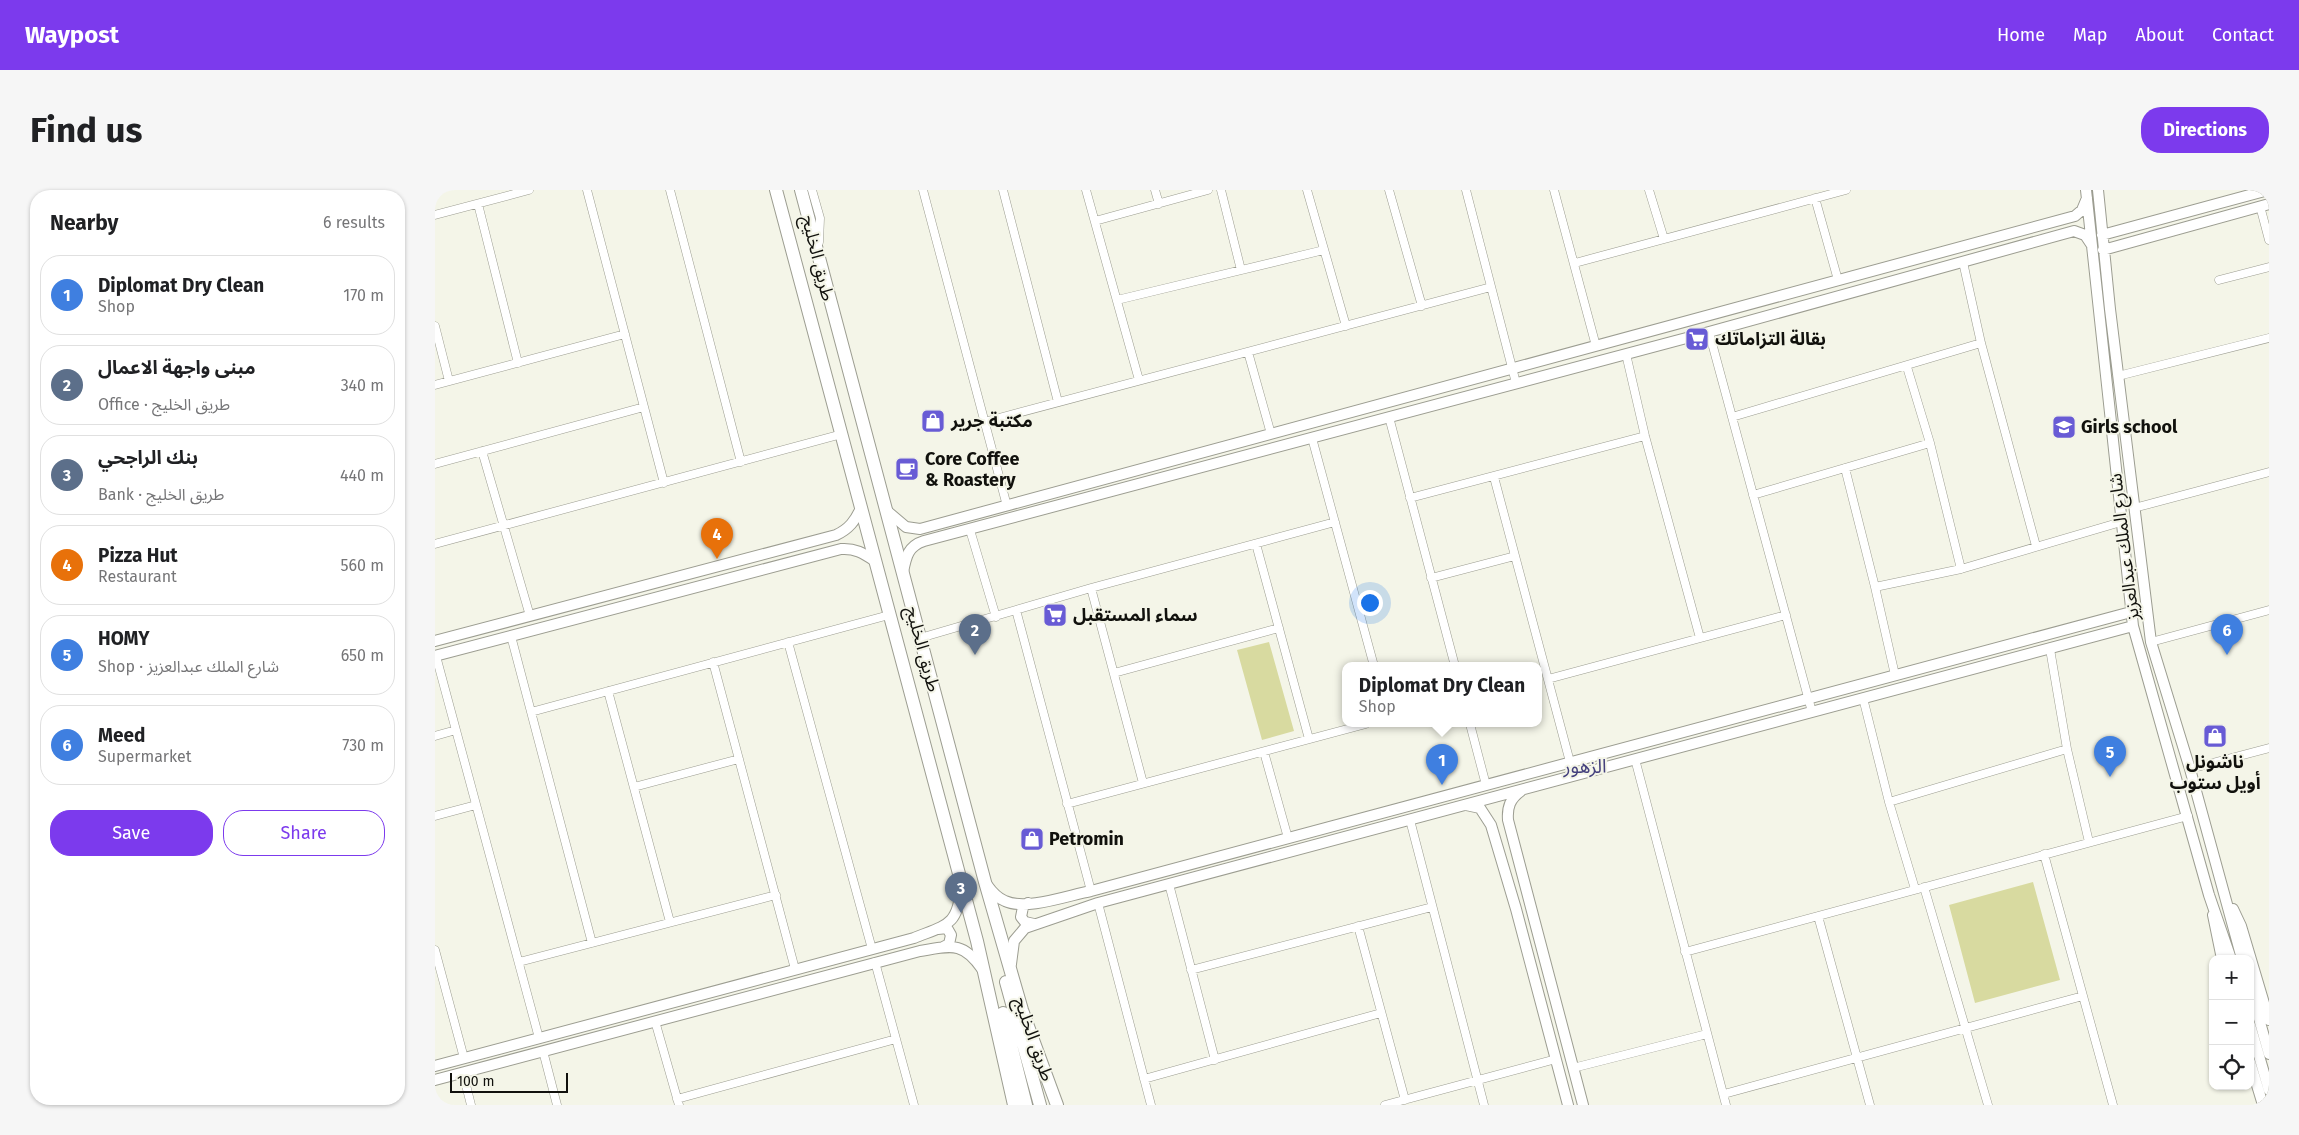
<!DOCTYPE html>
<meta charset="utf-8">
<style>
:root{--surface:#fff;--page:#f6f6f6;--text:#202124;--muted:#757577;--line:#e0e0e0;--accent:#7c3aed}
body{margin:0;font-family:"Fira Sans","Noto Sans Arabic",sans-serif;background:var(--page);color:var(--text)}
.controls{position:absolute;right:15px;bottom:15px;display:grid;overflow:hidden;border-radius:10px;box-shadow:0 1px 4px #0004}
.controls button{width:45px;height:45px;display:grid;place-items:center;padding:0;border:0;border-bottom:1px solid var(--line);background:var(--surface);color:var(--text);font:25px sans-serif}
.scale{position:absolute;left:15px;bottom:12px;width:118px;box-sizing:border-box;padding-left:5px;border:2px solid #11110d;border-top:0;font-size:14px;line-height:18px;white-space:nowrap;color:#11110d;-webkit-text-stroke:4px #f4f5e8;paint-order:stroke}
.you{position:absolute;left:934px;top:412px;width:18px;height:18px;margin:-12px;border:4px solid #fff;border-radius:50%;background:#1a73e8;box-shadow:0 0 0 8px #1a73e833}
.badge{display:grid;place-items:center;width:32px;height:32px;border-radius:50%;background:var(--accent);color:#fff;font-size:16px;font-weight:700}
.pin{position:absolute;translate:-50% -41px;filter:drop-shadow(0 1px 2px #0008)}
.pin::after{content:'';position:absolute;top:26px;width:18px;height:15px;background:inherit;clip-path:polygon(0 0,100% 0,50% 100%)}
.popup{position:absolute;left:907px;top:472px;width:200px;height:65px;box-sizing:border-box;display:grid;place-content:center;border-radius:10px;background:var(--surface);filter:drop-shadow(0 1px 4px #0005);font-size:16px;white-space:nowrap;color:var(--muted)}
.popup b{font-size:19px;color:var(--text)}
.popup::after{content:'';position:absolute;left:50%;top:100%;margin-left:-10px;border:10px solid transparent;border-top-color:var(--surface)}
.list{margin:0;padding:0;list-style:none}
h2{display:flex;justify-content:space-between;align-items:center;height:65px;margin:0;padding:0 20px;font-size:21px}
h2 small{font-size:16px;font-weight:400;color:var(--muted)}
.list li{display:grid;grid-template-columns:32px 1fr auto;gap:15px;align-items:center;box-sizing:border-box;height:80px;margin:0 10px 10px;padding:0 10px;border:1px solid var(--line);border-radius:20px}
.list b{display:block;font-size:19px;white-space:nowrap}
.list p{margin:0;font-size:16px;white-space:nowrap;color:var(--muted)}
.list em{font-size:16px;font-style:normal;color:var(--muted)}
.actions{display:flex;gap:10px;padding:15px 20px}
.actions a{flex:1;padding:11px 0;border:1px solid var(--accent);border-radius:20px;text-align:center;font-size:18px;color:var(--accent)}
.actions .main{background:var(--accent);color:#fff}
.icon{flex:none;width:28px;height:28px;fill:none;stroke:currentColor;stroke-width:2;stroke-linecap:round;stroke-linejoin:round}
.map{position:relative;flex:none;width:1834px;height:915px;overflow:hidden;border-radius:20px}
header{display:flex;align-items:center;gap:30px;box-sizing:border-box;height:70px;padding:0 25px;background:var(--accent);color:#fff}
header strong{font-size:24px}
nav{display:flex;gap:28px;margin-inline-start:auto;font-size:18px}
.intro{display:flex;align-items:center;justify-content:space-between;box-sizing:border-box;height:120px;padding:0 30px}
h1{margin:0;font-size:35px}
.button{padding:12px 22px;border-radius:20px;background:var(--accent);color:#fff;font-size:18px;font-weight:700}
main{display:flex;gap:30px;padding:0 30px}
aside{flex:1;background:var(--surface);border-radius:20px;box-shadow:0 1px 4px #0004}
.map>svg:first-child{display:block}
.green{fill:#d8daa0}
.lines{fill:none;stroke-linecap:round;stroke-linejoin:round}
.minor-casing{stroke:#9c9d91;stroke-width:9}
.tertiary-casing{stroke:#9c9d91;stroke-width:12}
.primary-casing{stroke:#9c9d91;stroke-width:14}
.minor{stroke:#fff;stroke-width:8}
.tertiary{stroke:#fff;stroke-width:10}
.primary{stroke:#fff;stroke-width:12}
.labels{text-anchor:middle;dominant-baseline:central;stroke-width:4;stroke-linejoin:round;paint-order:stroke}
.street-label{font-size:18px;fill:#11110d;stroke:#f4f5e8}
.poi-label{font-size:18px;font-weight:bold;fill:#11110d;stroke:#f4f5e8;text-anchor:start}
.neighbourhood-label{font-size:19px;fill:#44407d;stroke:#f4f5e8}
</style>
<header>
<strong>Waypost</strong>
<nav><a>Home</a><a>Map</a><a>About</a><a>Contact</a></nav>
</header>
<div class="intro"><h1>Find us</h1><a class="button">Directions</a></div>
<main>
<aside>
<h2>Nearby<small>6 results</small></h2>
<ul class="list">
<li><span class="badge" style="background:#3f7fe0">1</span><div><b>Diplomat Dry Clean</b><p>Shop</p></div><em>170 m</em></li>
<li><span class="badge" style="background:#5c6f8a">2</span><div><b>مبنى واجهة الاعمال</b><p>Office · طريق الخليج</p></div><em>340 m</em></li>
<li><span class="badge" style="background:#5c6f8a">3</span><div><b>بنك الراجحي</b><p>Bank · طريق الخليج</p></div><em>440 m</em></li>
<li><span class="badge" style="background:#e8710a">4</span><div><b>Pizza Hut</b><p>Restaurant</p></div><em>560 m</em></li>
<li><span class="badge" style="background:#3f7fe0">5</span><div><b>HOMY</b><p>Shop · شارع الملك عبدالعزيز</p></div><em>650 m</em></li>
<li><span class="badge" style="background:#3f7fe0">6</span><div><b>Meed</b><p>Supermarket</p></div><em>730 m</em></li>
</ul>
<div class="actions"><a class="main">Save</a><a>Share</a></div>
</aside>
<div class="map">
<svg width="1834" height="915" viewBox="0 0 1834 915">
<rect width="100%" height="100%" fill="#f4f5e8"/>
<!-- green -->
<path class="green" d="M 834,452 L 859,541 L 827,550 L 802,460 Z
M 1598,692 L 1625,790 L 1540,813 L 1514,715 Z"/>
<g class="lines">
<!-- minor casing -->
<g class="minor-casing">
<path id="minor" d="M 152,0 L 229,293
M 235,0 L 306,272
M 377,0 L 385,28 L 384,52
M 488,0 L 572,316
M 568,0 L 623,212
M 651,0 L 704,190
M 720,0 L 724,14
M 786,0 L 806,80
M 872,0 L 911,136
M 954,0 L 987,116
M 1031,0 L 1081,193
M 1119,0 L 1161,156
M 1214,0 L 1229,49
M 1380,8 L 1403,90
M 43,14 L 83,173
M 1825,16 L 1834,50
M 0,25 L 94,0
M 660,31 L 773,0
M 1528,72 L 1546,153 L 1601,356
M 1140,73 L 1411,0
M 1784,90 L 1834,77
M 682,110 L 889,60
M 0,136 L 14,191
M 1274,142 L 1377,522
M 813,162 L 836,244
M 1191,164 L 1210,246 L 1265,448
M 1472,177 L 1495,253 L 1526,379
M 1683,186 L 1834,148
M 0,195 L 190,144
M 954,227 L 1020,476
M 1297,227 L 1546,153
M 549,232 L 1056,97
M 877,248 L 939,476
M 47,261 L 95,426
M 0,274 L 209,217
M 1410,278 L 1440,397 L 1526,379 L 1686,332
M 1059,287 L 1135,572
M 1318,305 L 1495,253
M 975,308 L 1210,246
M 1699,318 L 1834,282
M 535,340 L 561,427
M 0,354 L 407,244
M 821,354 L 874,549
M 996,388 L 1080,366
M 1440,397 L 1460,485
M 656,398 L 708,593
M 581,420 L 656,701
M 76,446 L 157,753
M 485,448 L 656,398 L 900,332
M 353,452 L 437,759
M 1716,452 L 1834,420
M 1615,459 L 1632,559 L 1654,652
M 1,466 L 104,848
M 278,472 L 360,779
M 679,483 L 844,438
M 1113,489 L 1351,425
M 173,501 L 235,732
M 1428,508 L 1454,612 L 1480,699
M 96,522 L 454,425
M 1035,534 L 1051,595
M 0,546 L 21,540
M 829,562 L 853,648
M 1200,569 L 1291,915
M 1755,579 L 1834,558
M 199,597 L 304,569
M 1454,612 L 1632,559
M 632,614 L 931,534
M 0,626 L 41,615
M 975,630 L 1049,915
M 1609,664 L 1678,915
M 734,694 L 780,870
M 1489,697 L 1553,915
M 663,713 L 716,915
M 1383,726 L 1435,915
M 923,736 L 970,910
M 0,760 L 29,868
M 1250,762 L 1753,626
M 84,772 L 341,705
M 440,772 L 479,915
M 756,780 L 997,717
M 220,831 L 244,915
M 108,861 L 122,915
M 1138,878 L 1272,844
M 28,883 L 36,915
M 709,889 L 946,823
M 1289,904 L 1648,806
M 242,909 L 461,849
M 950,915 L 1121,869"/>
</g>
<!-- tertiary casing -->
<g class="tertiary-casing">
<path id="tertiary" d="M 1651,0 L 1698,436 L 1774,705 L 1796,769
M 1663,0 L 1675,119 L 1716,452 L 1755,579 L 1807,769
M 1667,45 L 1833,0
M 1668,60 L 1834,14
M 452,321 L 471,337 L 485,339 L 1640,26 L 1647,20 L 1652,8
M 468,382 C 471,367 473,356 489,351 L 1274,142 L 1639,41 L 1650,45 L 1656,54
M 0,451 L 401,345 C 414,339 420,331 426,318
M 0,466 L 406,359 C 420,358 428,363 440,371
M 1086,601 C 1075,609 1072,617 1073,630 L 1148,915
M 1031,615 L 1045,618 L 1056,635 L 1081,719 L 1133,915
M 552,695 C 557,702 562,708 570,711 C 591,721 634,705 656,701 L 1696,422
M 593,713 L 588,717 L 586,727 L 590,732 L 599,734
M 1798,719 L 1806,736 L 1834,830
M 1778,725 L 1787,769
M 503,739 L 512,738 L 516,745 L 514,754 L 508,757
M 576,774 L 579,751 L 590,738 L 663,713 L 1698,436
M 1815,797 L 1834,864
M 1815,835 L 1834,900
M 1815,872 L 1828,915
M 0,876 L 479,748 C 511,735 523,736 526,698
M 0,890 L 485,761 C 516,756 528,751 547,779"/>
</g>
<!-- primary casing -->
<g class="primary-casing">
<path id="primary" d="M 341,0 L 542,751 L 579,915
M 366,0 L 550,692 L 587,820 L 622,915
M 571,792 L 605,915
M 568,823 L 591,915"/>
</g>
<!-- minor -->
<use href="#minor" class="minor"/>
<!-- tertiary -->
<use href="#tertiary" class="tertiary"/>
<!-- primary -->
<use href="#primary" class="primary"/>
</g>
<!-- icons -->
<defs>
<g id="supermarket-square" transform="scale(1.25)"><rect x="-9" y="-9" width="18" height="18" rx="4" fill="#685bd5" stroke="#f4f5e8"/><path d="M-6-5.5h2.5l.6 2H6L4.5 2H-2.5L-4.4-4H-6ZM-1.5 3.2a1.3 1.3 0 1 0 .1 0ZM3 3.2a1.3 1.3 0 1 0 .1 0Z" fill="#fff"/></g>
<g id="shop-square" transform="scale(1.25)"><rect x="-9" y="-9" width="18" height="18" rx="4" fill="#685bd5" stroke="#f4f5e8"/><path d="M-5-2.5h2.3a2.7 3.5 0 0 1 5.4 0H5L5.5 6h-11ZM-1.5-2.5h3a1.5 2.3 0 0 0-3 0Z" fill="#fff"/></g>
<g id="school-square" transform="scale(1.25)"><rect x="-9" y="-9" width="18" height="18" rx="4" fill="#685bd5" stroke="#f4f5e8"/><path d="M0-5L7-2L0 1L-7-2ZM-4 1L0 2.5L4 1V4Q0 6-4 4Z" fill="#fff"/></g>
<g id="cafe-square" transform="scale(1.25)"><rect x="-9" y="-9" width="18" height="18" rx="4" fill="#685bd5" stroke="#f4f5e8"/><path d="M-5.5-4.5H6V0H3Q3 3.5 0 3.5H-2.5Q-5.5 3.5-5.5 0ZM3-3.2v2h1.7v-2ZM-6 4.5H4V6H-6Z" fill="#fff"/></g>
</defs>
<g fill-rule="evenodd">
<use href="#supermarket-square" x="1262" y="149"/>
<use href="#shop-square" x="498" y="231"/>
<use href="#school-square" x="1629" y="237"/>
<use href="#cafe-square" x="472" y="279"/>
<use href="#supermarket-square" x="620" y="425"/>
<use href="#shop-square" x="1780" y="546"/>
<use href="#shop-square" x="597" y="649"/>
</g>
<g class="labels">
<!-- street labels -->
<g class="street-label">
<text transform="translate(383 68) rotate(76)">طريق الخليج</text>
<text transform="translate(1689 357) rotate(-97)">شارع الملك عبدالعزيز</text>
<text transform="translate(488 459) rotate(75)">طريق الخليج</text>
<text transform="translate(599 849) rotate(71)">طريق الخليج</text>
</g>
<!-- poi labels -->
<g class="poi-label">
<text x="1280" y="149">بقالة التزاماتك</text>
<text x="516" y="231">مكتبة جرير</text>
<text x="1646" y="237">Girls school</text>
<text x="490" y="269">Core Coffee<tspan x="490" dy="21">&amp; Roastery</tspan></text>
<text x="638" y="425">سماء المستقبل</text>
<text x="1780" y="572" text-anchor="middle">ناشونل<tspan x="1780" dy="21">أويل ستوب</tspan></text>
<text x="614" y="649">Petromin</text>
</g>
<!-- neighbourhood labels -->
<g class="neighbourhood-label">
<text x="1150" y="576">الزهور</text>
</g>
</g>
</svg>
<div class="controls">
<button>+</button>
<button>−</button>
<button><svg class="icon" aria-label="locate" viewBox="0 0 24 24"><circle cx="12" cy="12" r="6"/><path d="M12 2v4M12 18v4M2 12h4M18 12h4"/></svg></button>
</div>
<div class="scale">100 m</div>
<div class="you"></div>
<div class="pin badge" style="left:1007px;top:595px;background:#3f7fe0">1</div>
<div class="popup"><b>Diplomat Dry Clean</b>Shop</div>
<div class="pin badge" style="left:540px;top:465px;background:#5c6f8a">2</div>
<div class="pin badge" style="left:526px;top:723px;background:#5c6f8a">3</div>
<div class="pin badge" style="left:282px;top:369px;background:#e8710a">4</div>
<div class="pin badge" style="left:1675px;top:587px;background:#3f7fe0">5</div>
<div class="pin badge" style="left:1792px;top:465px;background:#3f7fe0">6</div>
</div>
</main>
